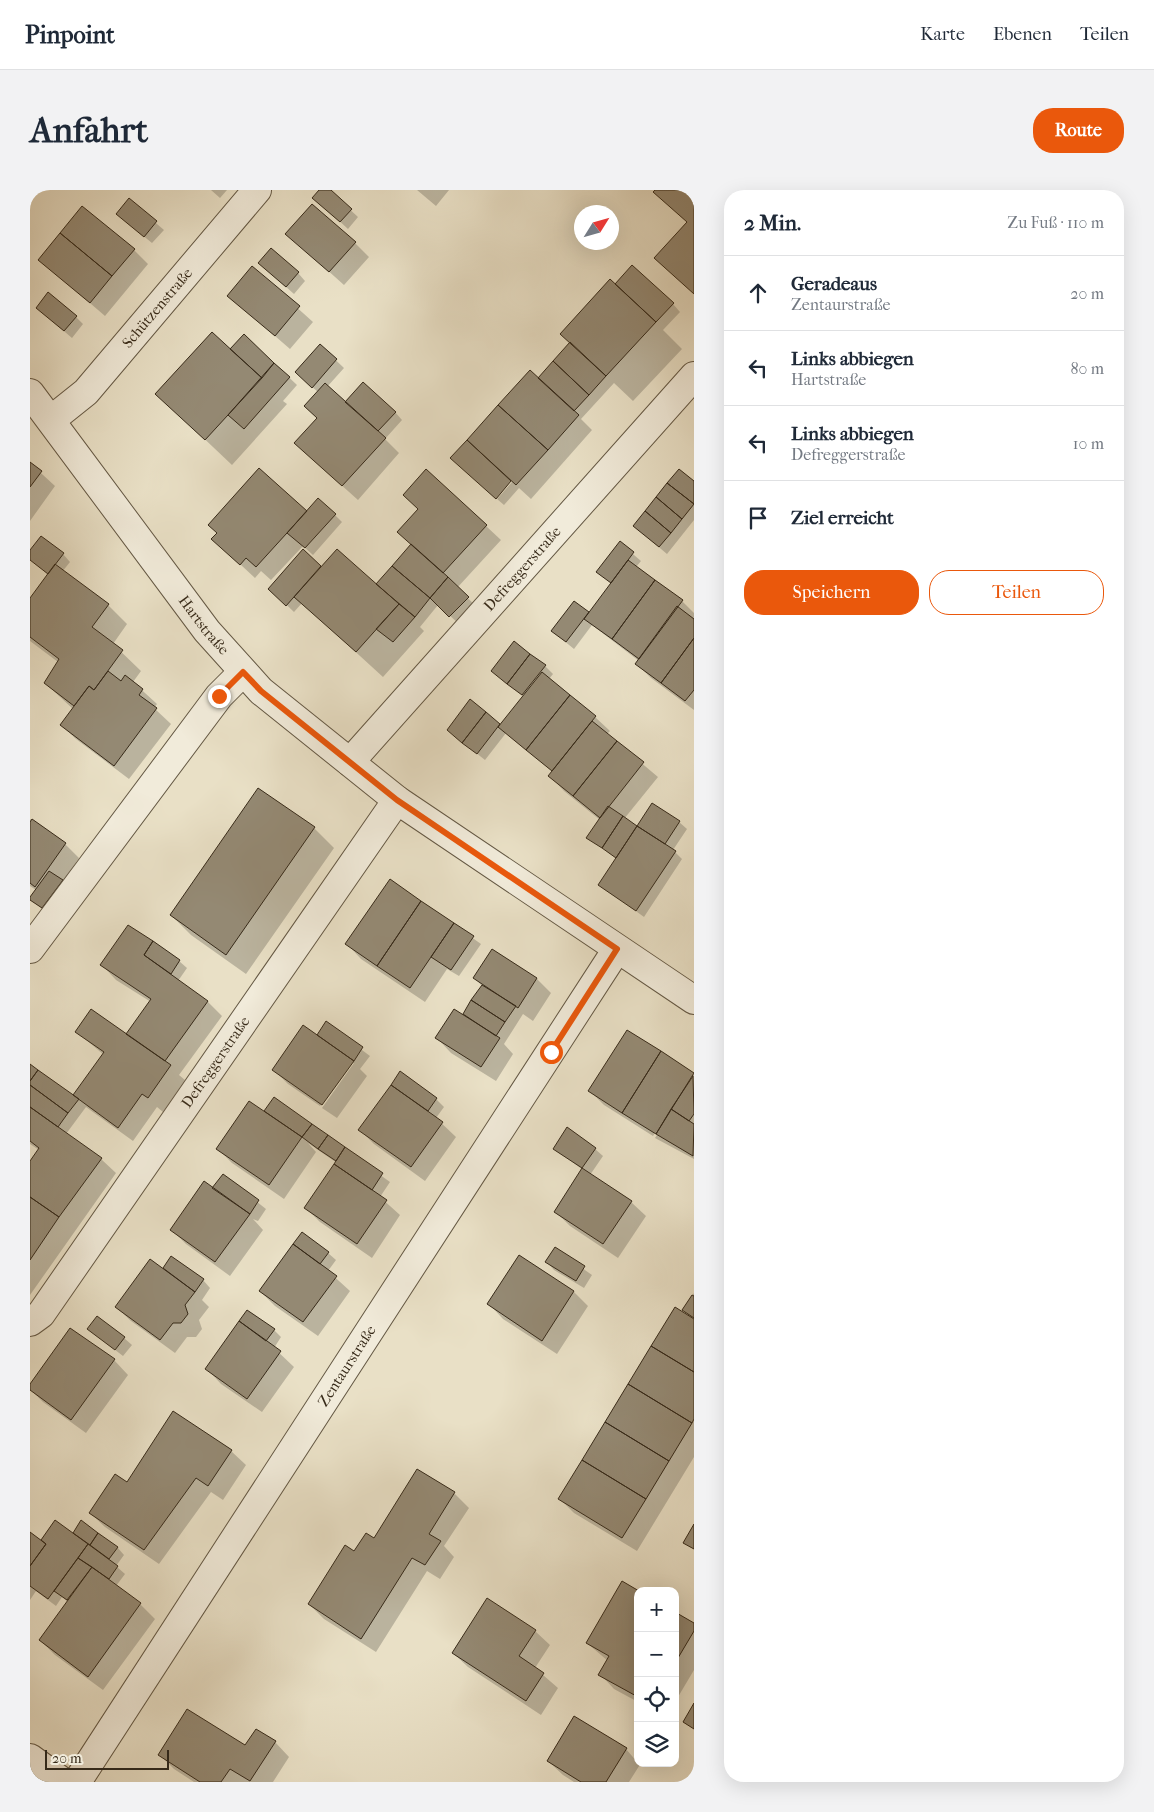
<!DOCTYPE html>
<html lang="de">
<meta charset="utf-8">
<style>
:root{--surface:#fff;--page:#f2f2f3;--text:#1f2937;--muted:#747a83;--line:#e0e1e3;--accent:#ea580c}
body{margin:0;font-family:"IM FELL French Canon",serif;background:var(--page);color:var(--text)}
.controls{position:absolute;right:15px;bottom:15px;display:grid;overflow:hidden;border-radius:10px;box-shadow:0 5px 20px #0002}
.controls button{width:45px;height:45px;display:grid;place-items:center;padding:0;border:0;border-bottom:1px solid var(--line);background:var(--surface);color:var(--text);font:25px sans-serif}
.compass{position:absolute;left:544px;top:15px;width:45px;height:45px;border-radius:50%;background:var(--surface);box-shadow:0 5px 20px #0002;rotate:53deg}
.scale{position:absolute;left:15px;bottom:12px;width:124px;box-sizing:border-box;padding-left:5px;border:2px solid #372a19;border-top:0;font-size:14px;line-height:18px;white-space:nowrap;color:#372a19;-webkit-text-stroke:4px #f1ebda;paint-order:stroke}
.stop{position:absolute;width:15px;height:15px;margin:-11px;border:4px solid #ea580c;border-radius:50%;background:#fff}
.stop.end{background:#ea580c;border-color:#fff;box-shadow:0 1px 5px #0008}
.list{margin:0;padding:0;list-style:none}
h2{display:flex;justify-content:space-between;align-items:center;height:65px;margin:0;padding:0 20px;font-size:21px}
h2 small{font-size:16px;font-weight:400;color:var(--muted)}
.list li{display:grid;grid-template-columns:32px 1fr auto;gap:15px;align-items:center;box-sizing:border-box;height:75px;padding:0 20px;border-top:1px solid var(--line)}
.list b{display:block;font-size:19px;white-space:nowrap}
.list p{margin:0;font-size:16px;white-space:nowrap;color:var(--muted)}
.list em{font-size:16px;font-style:normal;color:var(--muted)}
.actions{display:flex;gap:10px;padding:15px 20px}
.actions a{flex:1;padding:11px 0;border:1px solid var(--accent);border-radius:20px;text-align:center;font-size:18px;color:var(--accent)}
.actions .main{background:var(--accent);color:#fff}
.icon{flex:none;width:28px;height:28px;fill:none;stroke:currentColor;stroke-width:2;stroke-linecap:round;stroke-linejoin:round}
.map{position:relative;flex:none;width:664px;height:1592px;overflow:hidden;border-radius:20px}
header{display:flex;align-items:center;gap:30px;box-sizing:border-box;height:70px;padding:0 25px;background:var(--surface);border-bottom:1px solid var(--line)}
header strong{font-size:24px}
nav{display:flex;gap:28px;margin-inline-start:auto;font-size:18px}
.intro{display:flex;align-items:center;justify-content:space-between;box-sizing:border-box;height:120px;padding:0 30px}
h1{margin:0;font-size:35px}
.button{padding:12px 22px;border-radius:20px;background:var(--accent);color:#fff;font-size:18px;font-weight:700}
main{display:flex;gap:30px;padding:0 30px}
aside{flex:1;background:var(--surface);border-radius:20px;box-shadow:0 5px 20px #0002}
.map>svg:first-child{display:block}
.shadow{fill:#0003}
.building{fill:#948973;stroke:#372a19}
.lines{fill:none;stroke-linecap:round;stroke-linejoin:round}
.minor-casing{stroke:#645844;stroke-width:30}
.minor{stroke:#f1ebda;stroke-width:28}
.route{stroke:#ea580c;stroke-width:6}
.labels{text-anchor:middle;dominant-baseline:central;stroke-width:4;stroke-linejoin:round;paint-order:stroke}
.street-label{font-size:15px;fill:#372a19;stroke:#f1ebda}
</style>
<header>
<strong>Pinpoint</strong>
<nav><a>Karte</a><a>Ebenen</a><a>Teilen</a></nav>
</header>
<div class="intro"><h1>Anfahrt</h1><a class="button">Route</a></div>
<main>
<div class="map">
<svg width="664" height="1592" viewBox="0 0 664 1592">
<rect width="100%" height="100%" fill="#e9e0c6"/>
<filter id="stains"><feTurbulence type="fractalNoise" baseFrequency=".004" numOctaves="4"/><feColorMatrix values="0 0 0 0 .2 0 0 0 0 .09 0 0 0 0 .02 0 0 0 .5 -.17"/></filter>
<radialGradient id="worn" r=".72"><stop offset=".6" stop-color="#630" stop-opacity="0"/><stop offset="1" stop-color="#630" stop-opacity=".3"/></radialGradient>
<!-- shadow -->
<path class="shadow" d="M 181,0 L 197,0 L 190,8 Z
M 291,0 L 299,0 L 328,27 L 318,39 L 292,15 Z
M 387,0 L 419,0 L 406,16 Z
M 99,10 L 134,40 L 122,53 L 95,31 Z
M 257,44 L 325,53 L 339,67 L 314,95 Z
M 104,60 L 118,74 L 75,126 L 10,70 Z
M 223,78 L 283,132 L 260,159 L 199,106 Z
M 237,80 L 268,83 L 275,91 L 264,104 Z
M 593,103 L 643,114 L 650,122 L 633,140 L 652,159 L 603,211 L 584,193 L 551,229 L 562,240 L 501,309 L 489,298 L 474,315 L 467,309 L 482,292 L 481,290 L 465,307 L 437,251 L 500,182 L 512,194 Z
M 15,125 L 46,127 L 53,134 L 42,148 Z
M 214,145 L 267,195 L 253,211 L 257,214 L 202,275 L 127,204 L 200,160 Z
M 291,156 L 314,178 L 297,197 L 316,213 L 365,222 L 372,230 L 355,249 L 369,263 L 328,310 L 280,267 L 288,229 L 288,202 L 274,190 Z
M 0,273 L 25,296 L 0,331 Z
M 664,293 L 664,330 L 637,364 L 612,343 Z
M 277,322 L 305,325 L 312,332 L 283,365 L 273,356 L 241,390 L 231,381 L 225,388 L 183,349 Z
M 456,336 L 471,350 L 427,398 L 445,415 L 428,433 L 408,415 L 390,437 L 394,441 L 353,487 L 272,413 L 264,422 L 240,399 L 273,361 L 291,378 L 347,396 L 382,355 Z
M 590,353 L 611,371 L 606,377 L 652,411 L 664,423 L 664,520 L 621,488 L 607,474 L 609,471 L 562,435 L 544,459 L 522,441 L 545,412 L 559,424 L 582,394 L 568,382 Z
M 0,362 L 33,364 L 40,372 L 32,382 L 78,415 L 97,434 L 83,454 L 111,481 L 103,492 L 127,514 L 124,518 L 141,534 L 99,589 L 46,549 L 31,535 L 43,519 L 15,493 L 28,472 L 0,451 L 0,411 L 19,385 L 0,369 Z
M 485,453 L 515,476 L 523,484 L 519,489 L 565,527 L 580,541 L 577,544 L 628,587 L 594,629 L 607,638 L 649,632 L 657,639 L 643,660 L 652,669 L 614,727 L 570,695 L 587,669 L 558,647 L 570,630 L 534,601 L 520,586 L 523,582 L 476,543 L 455,570 L 426,547 L 440,511 L 471,536 L 494,507 L 463,481 Z
M 0,629 L 35,654 L 49,668 L 33,692 L 39,698 L 20,725 L 0,709 L 6,700 L 0,696 Z
M 284,638 L 304,658 L 216,784 L 161,745 L 141,725 Z
M 423,734 L 451,754 L 429,786 L 417,779 L 395,812 L 331,769 L 317,754 Z
M 99,736 L 149,771 L 157,778 L 148,791 L 178,812 L 192,826 L 149,885 L 155,890 L 133,922 L 127,917 L 103,951 L 56,917 L 36,944 L 71,969 L 86,983 L 0,1105 L 0,973 L 9,960 L 0,954 L 0,876 L 43,907 L 74,865 L 47,842 L 96,845 L 121,812 L 86,790 L 72,775 Z
M 463,761 L 507,789 L 521,803 L 503,831 L 493,824 L 474,854 L 483,864 L 466,891 L 421,863 L 407,848 L 440,829 L 434,824 L 452,796 L 445,788 Z
M 296,833 L 340,866 L 330,879 L 337,886 L 307,928 L 292,918 L 324,873 L 321,873 L 290,916 L 258,894 L 244,880 L 287,846 Z
M 598,842 L 664,885 L 664,969 L 625,948 L 664,886 L 661,886 L 623,946 L 574,915 L 560,901 Z
M 362,895 L 406,909 L 414,917 L 406,928 L 426,947 L 395,991 L 344,954 L 330,940 Z
M 244,909 L 360,992 L 350,1007 L 370,1025 L 342,1068 L 290,1032 L 276,1018 L 307,973 L 278,953 L 286,962 L 254,1009 L 202,973 L 188,959 L 240,927 Z
M 525,959 L 565,959 L 573,966 L 560,985 L 601,1012 L 616,1026 L 588,1068 L 540,1036 L 525,1021 L 553,980 Z
M 193,985 L 236,1019 L 228,1031 L 223,1029 L 233,1040 L 200,1086 L 156,1054 L 141,1039 L 183,999 Z
M 525,1059 L 562,1085 L 554,1098 L 524,1080 L 517,1072 Z
M 298,1063 L 306,1070 L 298,1081 L 320,1101 L 288,1146 L 245,1116 L 230,1101 Z
M 490,1066 L 544,1102 L 558,1116 L 527,1164 L 473,1129 L 459,1114 Z
M 134,1078 L 173,1090 L 180,1098 L 172,1110 L 179,1117 L 169,1130 L 172,1139 L 166,1147 L 157,1147 L 145,1163 L 101,1131 L 86,1117 L 138,1084 Z
M 664,1103 L 664,1267 L 607,1361 L 544,1323 L 530,1309 L 659,1126 L 653,1120 Z
M 58,1139 L 94,1148 L 102,1155 L 93,1166 Z
M 244,1140 L 251,1147 L 244,1158 L 264,1177 L 232,1222 L 191,1194 L 177,1179 Z
M 84,1170 L 98,1185 L 56,1243 L 13,1212 L 0,1199 L 0,1196 Z
M 201,1261 L 216,1275 L 193,1310 L 181,1302 L 129,1374 L 75,1337 L 60,1323 L 97,1294 Z
M 388,1280 L 424,1303 L 439,1318 L 414,1356 L 424,1367 L 410,1389 L 397,1381 L 346,1462 L 294,1429 L 279,1414 L 325,1363 L 344,1350 Z
M 25,1332 L 43,1345 L 52,1332 L 87,1357 L 94,1365 L 86,1376 L 95,1384 L 86,1396 L 110,1414 L 125,1429 L 73,1500 L 25,1465 L 10,1450 L 38,1412 L 32,1407 L 26,1416 L 6,1401 L 0,1410 L 0,1344 L 11,1352 Z
M 608,1402 L 608,1512 L 584,1499 L 570,1484 L 578,1471 L 557,1453 Z
M 645,1423 L 664,1434 L 664,1480 L 645,1512 Z
M 505,1441 L 520,1455 L 505,1478 L 528,1498 L 511,1525 L 438,1477 L 423,1463 Z
M 245,1552 L 259,1567 L 243,1592 L 164,1592 L 144,1579 L 130,1565 Z
M 596,1559 L 608,1573 L 611,1573 L 599,1592 L 544,1592 L 533,1585 L 518,1571 Z"/>
<!-- building -->
<path class="building" d="M 289,0 L 301,0 L 322,19 L 310,32 L 282,8 Z
M 625,0 L 664,0 L 664,104 L 624,68 L 657,32 L 623,2 Z
M 99,8 L 127,31 L 114,47 L 86,24 Z
M 282,14 L 326,52 L 299,82 L 255,44 Z
M 52,16 L 105,59 L 82,86 L 30,43 Z
M 30,43 L 82,86 L 60,113 L 8,70 Z
M 241,58 L 269,82 L 256,97 L 228,73 Z
M 602,75 L 644,113 L 626,132 L 585,94 Z
M 222,76 L 270,116 L 245,146 L 197,106 Z
M 580,89 L 626,132 L 576,186 L 530,144 Z
M 18,102 L 47,126 L 34,141 L 6,118 Z
M 182,142 L 232,188 L 175,250 L 125,204 Z
M 214,144 L 244,173 L 232,188 L 200,159 Z
M 540,152 L 576,186 L 559,205 L 523,171 Z
M 290,154 L 307,169 L 282,198 L 265,182 Z
M 523,171 L 559,205 L 544,221 L 508,188 Z
M 244,173 L 260,187 L 214,239 L 198,225 Z
M 500,180 L 549,225 L 518,260 L 468,215 Z
M 333,192 L 366,222 L 348,241 L 315,212 Z
M 295,193 L 356,248 L 312,296 L 264,253 L 287,228 L 274,216 Z
M 468,215 L 518,260 L 486,295 L 437,250 Z
M 437,250 L 481,291 L 466,309 L 420,268 Z
M 0,272 L 12,281 L 0,297 Z
M 229,278 L 277,321 L 226,377 L 216,368 L 210,375 L 181,349 L 187,343 L 178,335 Z
M 396,279 L 457,335 L 413,383 L 367,342 L 388,319 L 373,305 Z
M 649,279 L 664,291 L 664,314 L 637,293 Z
M 637,293 L 664,314 L 652,329 L 626,307 Z
M 626,307 L 652,329 L 641,343 L 615,321 Z
M 288,308 L 306,324 L 275,358 L 257,343 Z
M 615,321 L 641,343 L 629,357 L 603,336 Z
M 11,346 L 34,363 L 18,384 L 0,370 L 0,360 Z
M 590,351 L 604,362 L 581,393 L 566,382 Z
M 381,354 L 418,387 L 400,408 L 362,376 Z
M 273,359 L 291,376 L 256,416 L 238,399 Z
M 307,359 L 369,414 L 326,462 L 264,407 Z
M 598,370 L 625,390 L 582,449 L 554,429 Z
M 25,374 L 79,414 L 62,437 L 93,460 L 64,500 L 59,496 L 44,516 L 14,493 L 29,469 L 0,447 L 0,408 Z
M 362,376 L 400,408 L 385,427 L 346,394 Z
M 418,387 L 439,407 L 419,427 L 400,408 Z
M 625,390 L 653,410 L 609,469 L 582,449 Z
M 544,411 L 559,422 L 536,452 L 521,441 Z
M 369,414 L 385,427 L 363,452 L 346,439 Z
M 647,416 L 664,429 L 664,448 L 631,493 L 605,474 Z
M 664,448 L 664,500 L 655,511 L 631,493 Z
M 484,451 L 500,464 L 477,494 L 461,481 Z
M 500,464 L 516,475 L 492,505 L 477,494 Z
M 78,481 L 91,491 L 95,485 L 113,499 L 109,505 L 127,518 L 84,576 L 30,535 L 59,496 L 64,500 Z
M 512,482 L 540,505 L 496,560 L 468,537 Z
M 540,505 L 566,526 L 522,581 L 496,560 Z
M 440,509 L 456,522 L 432,553 L 417,540 Z
M 456,522 L 470,534 L 447,564 L 432,553 Z
M 562,531 L 587,551 L 543,606 L 518,586 Z
M 587,551 L 614,572 L 570,628 L 543,606 Z
M 228,598 L 285,637 L 196,765 L 140,725 Z
M 622,613 L 650,631 L 635,654 L 607,636 Z
M 578,616 L 593,626 L 572,658 L 556,648 Z
M 593,626 L 607,636 L 586,668 L 572,658 Z
M 2,629 L 36,653 L 5,697 L 0,693 L 0,632 Z
M 607,636 L 646,661 L 606,721 L 568,695 Z
M 19,681 L 33,690 L 12,718 L 0,710 L 0,707 Z
M 360,689 L 391,711 L 347,776 L 315,754 Z
M 391,711 L 424,733 L 380,798 L 347,776 Z
M 424,733 L 444,746 L 421,780 L 401,767 Z
M 98,735 L 123,751 L 114,765 L 178,811 L 135,871 L 96,844 L 121,809 L 70,775 Z
M 123,751 L 150,770 L 141,784 L 114,765 Z
M 462,759 L 507,788 L 488,818 L 443,788 Z
M 452,795 L 486,816 L 475,832 L 441,810 Z
M 441,810 L 475,832 L 466,846 L 433,824 Z
M 61,819 L 141,875 L 118,908 L 112,904 L 88,938 L 43,905 L 74,862 L 45,842 Z
M 424,819 L 470,848 L 451,877 L 405,848 Z
M 296,831 L 333,857 L 324,871 L 287,845 Z
M 273,835 L 324,871 L 292,915 L 242,880 Z
M 597,840 L 631,861 L 592,923 L 558,901 Z
M 631,861 L 664,883 L 626,944 L 592,923 Z
M 0,874 L 8,880 L 0,891 Z
M 8,880 L 49,909 L 38,923 L 0,895 L 0,891 Z
M 370,881 L 407,908 L 398,921 L 361,895 Z
M 663,886 L 664,924 L 659,931 L 641,919 Z
M 0,895 L 38,923 L 28,937 L 0,917 Z
M 361,895 L 413,932 L 381,977 L 328,940 Z
M 244,907 L 282,934 L 272,947 L 234,921 Z
M 219,911 L 272,947 L 239,995 L 186,959 Z
M 0,917 L 72,968 L 29,1027 L 0,1007 L 0,971 L 9,958 L 0,951 Z
M 641,919 L 664,934 L 663,966 L 626,944 Z
M 282,934 L 298,945 L 288,959 L 272,947 Z
M 537,937 L 566,958 L 552,978 L 523,959 Z
M 298,945 L 315,957 L 306,971 L 288,959 Z
M 315,957 L 353,983 L 342,1000 L 304,974 Z
M 304,974 L 357,1010 L 327,1054 L 274,1018 Z
M 552,978 L 602,1011 L 573,1054 L 524,1022 Z
M 193,984 L 229,1010 L 220,1024 L 182,998 Z
M 174,991 L 220,1024 L 185,1072 L 140,1040 Z
M 0,1007 L 29,1027 L 0,1070 Z
M 272,1042 L 299,1062 L 290,1074 L 263,1054 Z
M 263,1054 L 307,1086 L 273,1132 L 229,1101 Z
M 525,1057 L 555,1076 L 546,1091 L 515,1072 Z
M 489,1065 L 544,1101 L 512,1151 L 457,1114 Z
M 141,1066 L 174,1089 L 165,1102 L 133,1078 Z
M 120,1069 L 165,1102 L 155,1115 L 158,1124 L 151,1133 L 143,1133 L 130,1150 L 85,1117 Z
M 662,1105 L 664,1106 L 664,1128 L 652,1120 Z
M 645,1117 L 664,1129 L 664,1182 L 621,1156 Z
M 217,1120 L 245,1139 L 236,1151 L 209,1131 Z
M 67,1126 L 95,1147 L 85,1160 L 57,1139 Z
M 209,1131 L 251,1161 L 217,1209 L 175,1179 Z
M 40,1138 L 85,1169 L 41,1230 L 0,1200 L 0,1194 Z
M 621,1156 L 664,1182 L 664,1229 L 662,1233 L 598,1194 Z
M 598,1194 L 662,1233 L 639,1271 L 575,1232 Z
M 143,1221 L 202,1260 L 178,1296 L 166,1288 L 114,1360 L 59,1323 L 85,1284 L 97,1292 Z
M 575,1232 L 639,1271 L 616,1309 L 552,1270 Z
M 552,1270 L 616,1309 L 592,1348 L 528,1309 Z
M 387,1279 L 425,1302 L 399,1344 L 411,1351 L 395,1375 L 382,1368 L 331,1449 L 278,1414 L 315,1355 L 324,1361 L 336,1343 L 344,1348 Z
M 25,1330 L 58,1354 L 18,1409 L 0,1396 L 0,1376 L 16,1354 L 11,1350 Z
M 51,1330 L 68,1343 L 60,1355 L 43,1343 Z
M 664,1334 L 664,1359 L 653,1353 Z
M 0,1342 L 16,1354 L 0,1376 Z
M 68,1343 L 88,1357 L 79,1369 L 60,1355 Z
M 58,1354 L 88,1376 L 79,1389 L 48,1368 Z
M 48,1368 L 62,1377 L 37,1410 L 24,1401 Z
M 62,1377 L 111,1413 L 58,1487 L 9,1450 Z
M 592,1391 L 609,1401 L 608,1507 L 568,1485 L 579,1466 L 556,1453 Z
M 457,1408 L 506,1440 L 489,1466 L 514,1483 L 496,1511 L 422,1463 Z
M 645,1422 L 664,1433 L 664,1441 L 645,1473 Z
M 664,1513 L 664,1539 L 653,1532 Z
M 157,1519 L 215,1555 L 226,1539 L 246,1551 L 220,1591 L 200,1579 L 191,1592 L 170,1592 L 128,1565 Z
M 544,1526 L 597,1558 L 576,1592 L 551,1592 L 517,1571 Z"/>
<g class="lines">
<!-- minor casing -->
<g class="minor-casing">
<g id="minor">
<path id="s1" d="M 0,203 L 177,441 L 231,501 L 367,610 L 664,810"/>
<path id="s2" d="M 21,230 L 56,202 L 227,0"/>
<path id="s3" d="M 320,572 L 664,186"/>
<path d="M 0,759 L 189,506 L 213,482"/>
<path id="s4" d="M 0,1132 L 11,1124 L 367,610"/>
<path d="M 0,1568 L 33,1592"/>
<path id="s5" d="M 47,1592 L 587,759"/>
</g>
</g>
<!-- minor -->
<use href="#minor" class="minor"/>
</g>
<g class="lines">
<!-- route -->
<path class="route" d="M 189,506 L 213,482 L 231,501 L 367,610 L 587,759 L 521,862"/>
</g>
<g class="labels">
<!-- street labels -->
<g class="street-label">
<text stroke="none"><textPath href="#s2" startOffset="155">Schützenstraße</textPath></text>
<text stroke="none"><textPath href="#s3" startOffset="259">Defreggerstraße</textPath></text>
<text stroke="none"><textPath href="#s1" startOffset="290">Hartstraße</textPath></text>
<text stroke="none"><textPath href="#s4" startOffset="320">Defreggerstraße</textPath></text>
<text stroke="none"><textPath href="#s5" startOffset="496">Zentaurstraße</textPath></text>
</g>
</g>
<rect width="100%" height="100%" filter="url(#stains)"/>
<rect width="100%" height="100%" fill="url(#worn)"/>
</svg>
<div class="controls">
<button>+</button>
<button>−</button>
<button><svg class="icon" aria-label="locate" viewBox="0 0 24 24"><circle cx="12" cy="12" r="6"/><path d="M12 2v4M12 18v4M2 12h4M18 12h4"/></svg></button>
<button><svg class="icon" aria-label="layers" viewBox="0 0 24 24"><path d="M12 4l9 5-9 5-9-5zM3 14l9 5 9-5"/></svg></button>
</div>
<svg class="compass" viewBox="-18 -18 36 36"><path d="M0-13l5 13h-10z" fill="#e53935"/><path d="M0 13l5-13h-10z" fill="#747a83"/></svg>
<div class="scale">20 m</div>
<div class="stop" style="left:521px;top:862px"></div>
<div class="stop end" style="left:189px;top:506px"></div>
</div>
<aside>
<h2>2 Min.<small>Zu Fuß · 110 m</small></h2>
<ul class="list">
<li><svg class="icon" aria-label="ahead" viewBox="0 0 24 24"><path d="M12 20V5M6 11l6-6 6 6"/></svg><div><b>Geradeaus</b><p>Zentaurstraße</p></div><em>20 m</em></li>
<li><svg class="icon" aria-label="left" viewBox="0 0 24 24"><path d="M17 20v-9H6M10 6l-5 5 5 5"/></svg><div><b>Links abbiegen</b><p>Hartstraße</p></div><em>80 m</em></li>
<li><svg class="icon" aria-label="left" viewBox="0 0 24 24"><path d="M17 20v-9H6M10 6l-5 5 5 5"/></svg><div><b>Links abbiegen</b><p>Defreggerstraße</p></div><em>10 m</em></li>
<li><svg class="icon" aria-label="arrive" viewBox="0 0 24 24"><path d="M6 21V4h12l-3 4 3 4H6"/></svg><div><b>Ziel erreicht</b></div></li>
</ul>
<div class="actions"><a class="main">Speichern</a><a>Teilen</a></div>
</aside>
</main>
